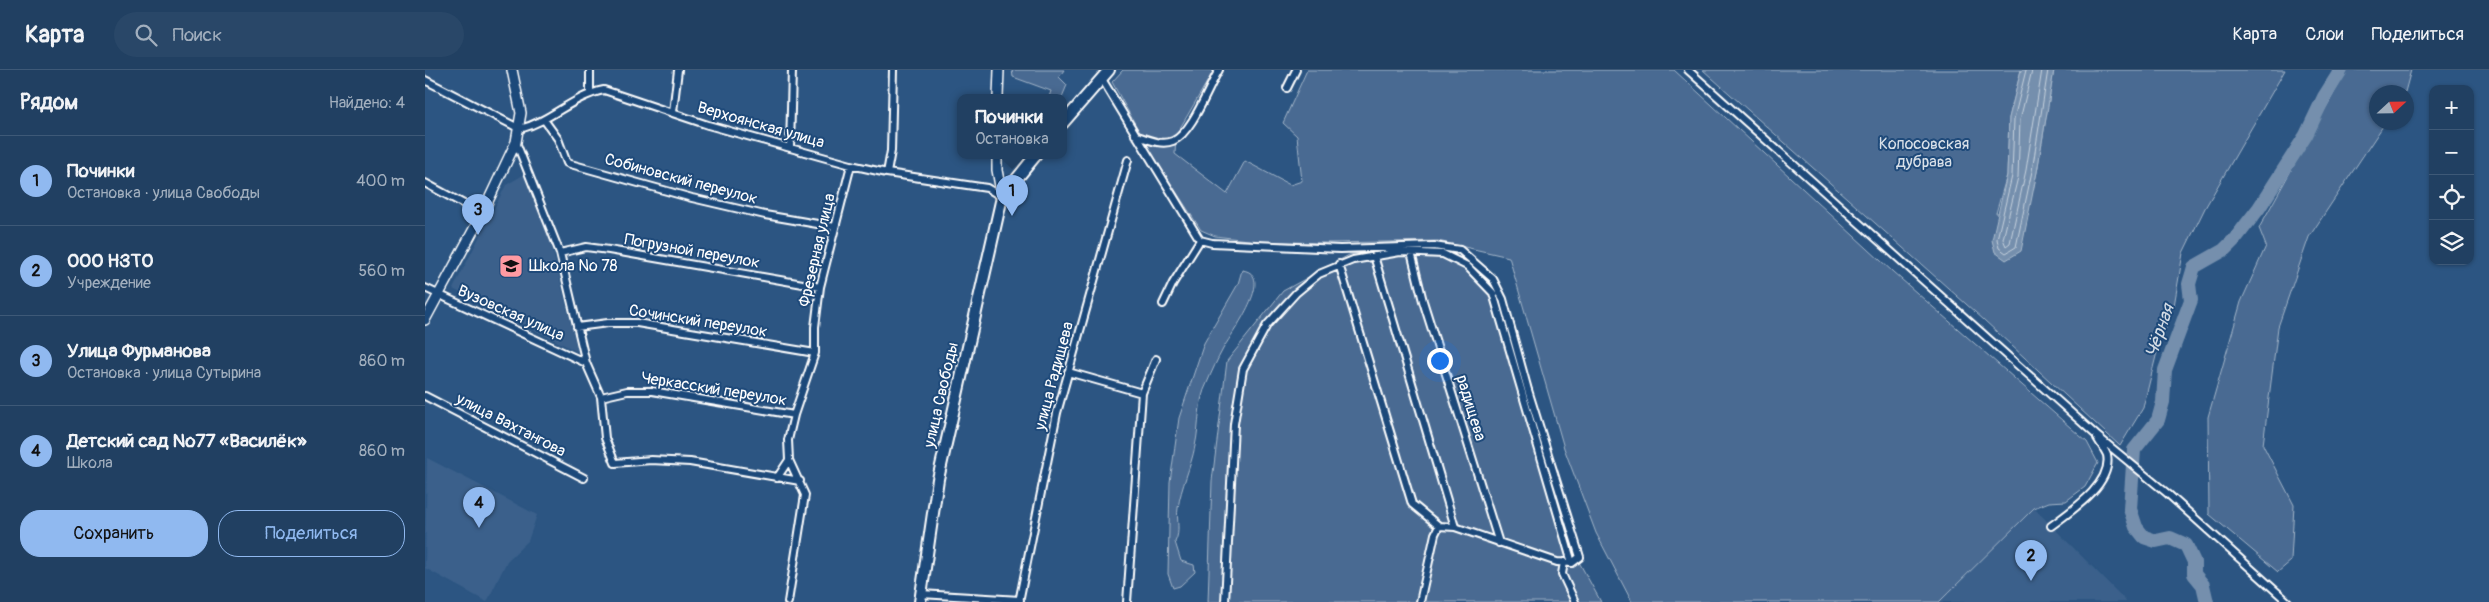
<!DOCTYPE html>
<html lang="ru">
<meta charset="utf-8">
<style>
:root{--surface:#214062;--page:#294768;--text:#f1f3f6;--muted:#a2afbe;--line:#3e5977;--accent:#90b9f0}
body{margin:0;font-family:Pangolin,sans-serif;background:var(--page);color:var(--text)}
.controls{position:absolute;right:15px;top:15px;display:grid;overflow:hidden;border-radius:10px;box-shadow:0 1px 4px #0004}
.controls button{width:45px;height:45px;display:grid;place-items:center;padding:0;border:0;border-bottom:1px solid var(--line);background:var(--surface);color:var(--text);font:25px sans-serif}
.compass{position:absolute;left:1944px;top:15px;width:45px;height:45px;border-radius:50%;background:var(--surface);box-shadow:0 1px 4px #0004;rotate:68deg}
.you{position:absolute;left:1014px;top:290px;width:18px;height:18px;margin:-12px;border:4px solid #fff;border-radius:50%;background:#1a73e8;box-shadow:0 0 0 8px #1a73e833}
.badge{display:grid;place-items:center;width:32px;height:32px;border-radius:50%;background:var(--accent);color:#111;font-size:16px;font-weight:700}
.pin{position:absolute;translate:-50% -41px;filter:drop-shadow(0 1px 2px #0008)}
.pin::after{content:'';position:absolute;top:26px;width:18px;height:15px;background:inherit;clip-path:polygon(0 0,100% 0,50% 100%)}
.popup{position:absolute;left:532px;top:24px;width:110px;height:65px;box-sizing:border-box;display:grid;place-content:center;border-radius:10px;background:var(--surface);filter:drop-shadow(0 1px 4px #0005);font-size:16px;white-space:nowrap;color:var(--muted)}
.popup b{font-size:19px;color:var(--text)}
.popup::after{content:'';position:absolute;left:50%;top:100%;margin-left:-10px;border:10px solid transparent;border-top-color:var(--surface)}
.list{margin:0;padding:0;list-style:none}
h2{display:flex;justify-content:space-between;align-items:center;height:65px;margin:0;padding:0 20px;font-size:21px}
h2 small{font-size:16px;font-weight:400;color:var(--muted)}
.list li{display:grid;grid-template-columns:32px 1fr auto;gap:15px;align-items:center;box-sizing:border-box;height:90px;padding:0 20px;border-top:1px solid var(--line)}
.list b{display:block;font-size:19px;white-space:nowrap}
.list p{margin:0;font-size:16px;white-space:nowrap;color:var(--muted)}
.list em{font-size:16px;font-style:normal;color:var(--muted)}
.actions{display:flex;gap:10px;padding:15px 20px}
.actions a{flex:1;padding:11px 0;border:1px solid var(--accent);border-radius:20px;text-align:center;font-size:18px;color:var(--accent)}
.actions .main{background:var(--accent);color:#111}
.icon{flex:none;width:28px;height:28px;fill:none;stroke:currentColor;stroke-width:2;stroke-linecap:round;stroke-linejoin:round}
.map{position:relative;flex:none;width:2064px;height:532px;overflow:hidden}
header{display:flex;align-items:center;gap:30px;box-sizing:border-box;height:70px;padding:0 25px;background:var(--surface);border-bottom:1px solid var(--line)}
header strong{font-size:24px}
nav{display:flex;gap:28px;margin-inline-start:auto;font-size:18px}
.search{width:350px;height:45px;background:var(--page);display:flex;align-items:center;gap:12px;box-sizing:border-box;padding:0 18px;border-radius:28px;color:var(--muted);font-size:19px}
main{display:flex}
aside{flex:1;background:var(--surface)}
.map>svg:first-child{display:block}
.built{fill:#3b618b}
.green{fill:#486b92;stroke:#a4b5c8}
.water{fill:#748fad;stroke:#acbcce}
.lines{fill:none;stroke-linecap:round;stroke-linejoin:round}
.shore{stroke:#c7d2de;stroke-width:1}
.river{stroke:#748fad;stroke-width:14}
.street-casing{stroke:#fff;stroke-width:10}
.secondary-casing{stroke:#fff;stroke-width:12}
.primary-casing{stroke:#fff;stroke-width:14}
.street{stroke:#1f4a7a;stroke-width:6}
.secondary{stroke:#1f4a7a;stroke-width:9}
.primary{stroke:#1f4a7a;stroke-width:10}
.labels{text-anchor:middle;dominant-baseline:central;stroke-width:4;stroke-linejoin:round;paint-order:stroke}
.street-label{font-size:16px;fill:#fff;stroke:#1f4a7a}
.park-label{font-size:16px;fill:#dae1e9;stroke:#1f4a7a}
.poi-label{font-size:16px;fill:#fff;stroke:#1f4a7a;text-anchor:start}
.water-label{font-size:18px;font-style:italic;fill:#d5dde6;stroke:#1f4a7a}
</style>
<header>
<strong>Карта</strong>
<div class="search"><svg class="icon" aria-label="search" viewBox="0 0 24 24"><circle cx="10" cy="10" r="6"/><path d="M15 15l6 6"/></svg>Поиск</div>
<nav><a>Карта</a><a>Слои</a><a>Поделиться</a></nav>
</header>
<main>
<aside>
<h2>Рядом<small>Найдено: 4</small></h2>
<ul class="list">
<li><span class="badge">1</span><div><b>Починки</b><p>Остановка · улица Свободы</p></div><em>400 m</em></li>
<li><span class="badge">2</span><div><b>ООО НЗТО</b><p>Учреждение</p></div><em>560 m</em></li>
<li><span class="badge">3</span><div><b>Улица Фурманова</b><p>Остановка · улица Сутырина</p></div><em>860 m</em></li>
<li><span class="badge">4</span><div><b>Детский сад №77 «Василёк»</b><p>Школа</p></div><em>860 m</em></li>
</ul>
<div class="actions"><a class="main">Сохранить</a><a>Поделиться</a></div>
</aside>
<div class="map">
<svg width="2064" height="532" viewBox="0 0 2064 532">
<rect width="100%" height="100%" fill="#2c5582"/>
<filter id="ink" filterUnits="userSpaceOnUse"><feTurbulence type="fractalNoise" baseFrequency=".02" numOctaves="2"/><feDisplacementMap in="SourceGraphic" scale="10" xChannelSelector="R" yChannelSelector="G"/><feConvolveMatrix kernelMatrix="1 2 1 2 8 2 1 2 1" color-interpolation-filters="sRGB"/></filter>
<g filter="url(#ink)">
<!-- built -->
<path class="built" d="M 100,104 L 126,174 L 153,282 L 28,219 L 81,115 Z
M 2,388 L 112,445 L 103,471 L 82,491 L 62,532 L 0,498 Z
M 1609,438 L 1702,532 L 1514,532 Z"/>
<!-- green -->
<path class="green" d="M 587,0 L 639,0 L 634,7 L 642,15 L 637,27 L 624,27 L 626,21 L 588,7 Z
M 698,0 L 789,0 L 751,65 L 750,84 L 802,124 L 820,91 L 865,115 L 877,111 L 872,66 L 858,53 L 882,0 L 1249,0 L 1468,202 L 1662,372 L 1673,393 L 1660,417 L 1641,431 L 1624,432 L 1609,438 L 1514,532 L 1207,532 L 1171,463 L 1139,378 L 1084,187 L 1013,171 L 900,173 L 831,171 L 790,166 L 776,160 L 725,81 L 687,12 Z
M 1278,0 L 1596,0 L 1584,48 L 1582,105 L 1571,143 L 1603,141 L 1612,102 L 1629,0 L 1860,0 L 1780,138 L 1758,183 L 1749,236 L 1732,282 L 1718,338 L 1695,376 L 1559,250 Z
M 1922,0 L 1986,0 L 1980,22 L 1952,22 L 1952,52 L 1960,53 L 1884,167 L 1853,257 L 1838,375 L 1869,435 L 1866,491 L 1853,502 L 1784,444 L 1783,347 L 1816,232 L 1841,176 L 1834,158 Z
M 981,177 L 1013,180 L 1043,192 L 1069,217 L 1149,483 L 1176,532 L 783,532 L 787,411 L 802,291 L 858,221 L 924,185 Z
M 817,200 C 852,204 806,264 798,279 C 792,290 787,301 782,313 C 772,332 775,355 770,376 C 766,397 756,417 753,438 C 751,450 756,461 750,472 L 756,491 L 769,495 L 770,502 L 755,516 L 748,518 L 743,504 L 745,412 L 754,348 L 779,273 L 813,214 Z"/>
<!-- water -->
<path class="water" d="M 1596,0 L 1629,0 L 1612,102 L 1596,181 L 1581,190 L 1570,182 L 1567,170 L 1582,105 L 1584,48 Z"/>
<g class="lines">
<!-- shore -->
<path class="shore" d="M 1601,0 L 1589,49 L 1587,106 L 1572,169 L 1574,178 L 1581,183 L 1591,177 L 1607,101 L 1623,0
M 1607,0 L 1595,50 L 1593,107 L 1578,169 L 1581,176 L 1585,173 L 1601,100 L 1617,0"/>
<!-- river -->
<path class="river" d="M 1782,532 L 1778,515 L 1769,504 L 1769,492 L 1761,475 L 1745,468 L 1731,471 L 1719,467 L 1711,457 L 1705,439 L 1709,380 L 1733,350 L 1738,332 L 1740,300 L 1766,230 L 1764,214 L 1769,197 L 1799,180 L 1810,169 L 1834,138 L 1881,65 L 1899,27 L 1916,0"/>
<!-- street casing -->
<g class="street-casing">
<path id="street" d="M 1263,0 L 1671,365 L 1743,424 L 1863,532
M 677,9 L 775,170 L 787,173 L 915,179 L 1009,176 L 1035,180 L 1068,209 L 1078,229 L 1103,320 L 1155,487 L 1147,493 L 1132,492 L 1030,457 L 1014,456 L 1010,464 L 995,532
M 0,10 L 95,59 C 126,51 148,26 179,20 L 283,55 L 426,95 L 462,103 L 562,118 L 577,127
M 862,18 L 871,0
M 165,23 L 165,0
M 248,42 L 253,0
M 120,51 L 133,69 L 142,93 L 267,128 L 340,145 L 410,157
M 710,65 C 722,69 736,76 748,71 C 767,63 783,18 794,0
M 91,72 L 135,183 L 161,293 L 176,327 L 180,368 L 190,393 L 226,390 L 265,392 L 375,411
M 365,78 L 367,0
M 462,103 L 466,81 L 468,0
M 0,113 L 57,144
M 986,182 L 998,231 L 1074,473
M 135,183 L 161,177 L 184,180 L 395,217
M 949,186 L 1030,457
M 914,194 L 987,434 L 1014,456
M 0,218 L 161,293
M 738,234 L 748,213 L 775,170
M 152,257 L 183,253 L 212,253 L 390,283
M 643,302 L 717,323
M 0,326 L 159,408
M 176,327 L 202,321 L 227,321 L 369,345
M 352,408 L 364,390
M 1626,456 C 1646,441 1688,414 1682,385 C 1680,380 1675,373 1672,368
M 1139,492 L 1137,504 L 1150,532
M 496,524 L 595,530
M 363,532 L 380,425 L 364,390 L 363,370 L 369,345 L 390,283 L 390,257 L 395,217 L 426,95
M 594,532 L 632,343 L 703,90
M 702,532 L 717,323 L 731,289
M 800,532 L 809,354 L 818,299 L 842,255 L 871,223 L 894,204 L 928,190 L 975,182 L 1018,184 L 1042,196 L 1068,223 L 1147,493"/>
</g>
<!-- secondary casing -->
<g class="secondary-casing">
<path id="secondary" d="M 573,27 L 574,0
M 572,85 L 572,100 L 577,127
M 0,250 L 57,144 L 91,72 L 96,43 L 87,0"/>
</g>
<!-- primary casing -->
<g class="primary-casing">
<path id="primary" d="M 638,53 L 684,0
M 495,532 L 513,409 L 577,127 L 611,85"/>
</g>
<!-- street -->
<use href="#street" class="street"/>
<!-- secondary -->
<use href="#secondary" class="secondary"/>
<!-- primary -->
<use href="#primary" class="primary"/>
</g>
</g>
<!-- icons -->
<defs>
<g id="school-square" transform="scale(1.25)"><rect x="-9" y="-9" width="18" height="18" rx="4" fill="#ff9aa2" stroke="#1f4a7a"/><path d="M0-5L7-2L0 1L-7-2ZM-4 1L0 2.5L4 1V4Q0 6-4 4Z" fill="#111"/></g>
</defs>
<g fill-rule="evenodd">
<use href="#school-square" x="86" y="196"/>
</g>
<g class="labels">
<!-- street labels -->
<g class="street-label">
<text transform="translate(336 55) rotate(16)">Верхоянская улица</text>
<text transform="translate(256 109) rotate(15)">Собиновский переулок</text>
<text transform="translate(392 180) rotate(-77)">Фрезерная улица</text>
<text transform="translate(267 181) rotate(10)">Погрузной переулок</text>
<text transform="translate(86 243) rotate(24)">Вузовская улица</text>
<text transform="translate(273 251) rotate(9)">Сочинский переулок</text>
<text transform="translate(629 306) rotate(-75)">улица Радищева</text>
<text transform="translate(289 319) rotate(9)">Черкасский переулок</text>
<text transform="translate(516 325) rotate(-77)">улица Свободы</text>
<text transform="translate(1046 338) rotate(73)">радищева</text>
<text transform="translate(86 355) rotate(27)">улица Вахтангова</text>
</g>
<!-- park labels -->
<g class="park-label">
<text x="1499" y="74">Копосовская<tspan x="1499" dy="18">дубрава</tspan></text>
</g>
<!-- poi labels -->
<g class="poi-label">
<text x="104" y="196">Школа № 78</text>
</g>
<!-- water labels -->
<g class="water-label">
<text transform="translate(1735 261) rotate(-71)">Чёрная</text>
</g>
</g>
</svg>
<div class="controls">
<button>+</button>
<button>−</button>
<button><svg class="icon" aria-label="locate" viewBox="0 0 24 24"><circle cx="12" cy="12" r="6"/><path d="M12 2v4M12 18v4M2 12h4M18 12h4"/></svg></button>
<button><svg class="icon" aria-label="layers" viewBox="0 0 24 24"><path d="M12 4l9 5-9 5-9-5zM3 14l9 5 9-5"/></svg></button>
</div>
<svg class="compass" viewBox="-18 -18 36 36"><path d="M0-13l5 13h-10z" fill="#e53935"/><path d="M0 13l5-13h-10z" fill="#a2afbe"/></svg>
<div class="you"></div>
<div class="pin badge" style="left:587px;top:146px">1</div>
<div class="popup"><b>Починки</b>Остановка</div>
<div class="pin badge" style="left:1606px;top:511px">2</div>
<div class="pin badge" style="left:53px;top:165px">3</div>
<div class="pin badge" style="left:54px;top:458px">4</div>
</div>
</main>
